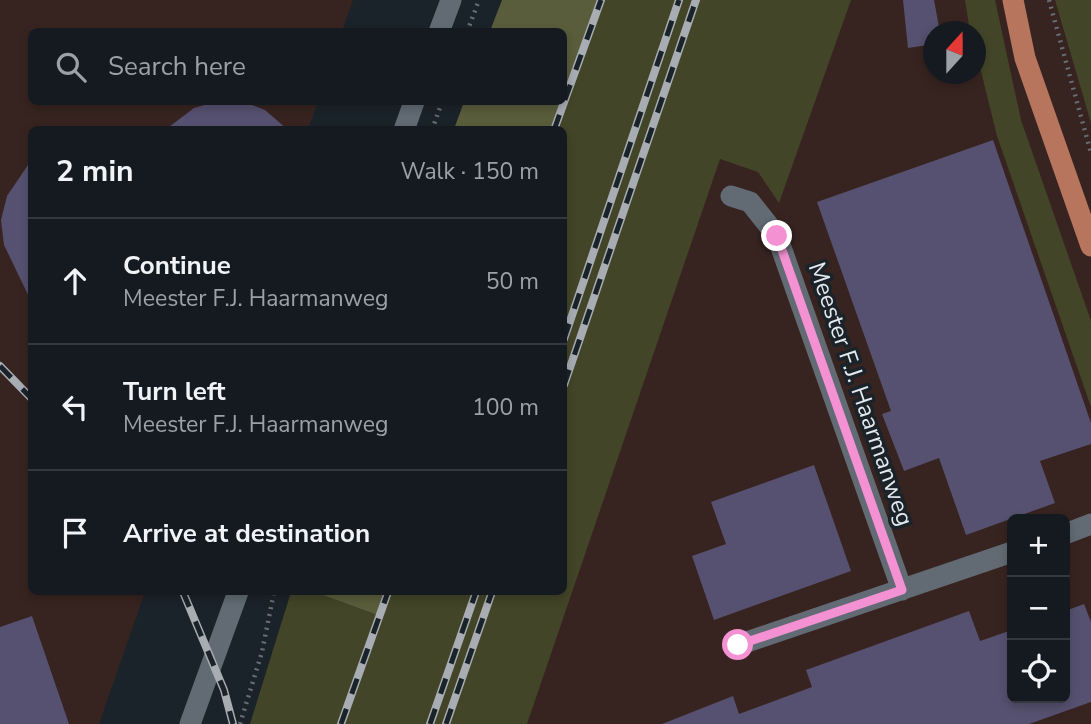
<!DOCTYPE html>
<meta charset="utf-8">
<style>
:root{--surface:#141a20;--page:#21272d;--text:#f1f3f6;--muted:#9da1a5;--line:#33383e}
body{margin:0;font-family:"Nunito Sans",sans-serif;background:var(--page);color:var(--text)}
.controls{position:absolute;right:21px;bottom:21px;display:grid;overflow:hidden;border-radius:10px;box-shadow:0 4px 10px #0003}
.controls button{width:63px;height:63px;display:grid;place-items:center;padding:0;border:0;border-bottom:2px solid var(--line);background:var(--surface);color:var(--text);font:35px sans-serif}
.compass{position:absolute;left:923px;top:21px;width:63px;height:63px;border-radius:50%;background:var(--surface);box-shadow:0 4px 10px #0003;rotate:21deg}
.stop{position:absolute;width:21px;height:21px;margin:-16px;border:5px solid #f491d3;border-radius:50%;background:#fff}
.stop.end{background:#f491d3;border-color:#fff;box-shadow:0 2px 7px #0008}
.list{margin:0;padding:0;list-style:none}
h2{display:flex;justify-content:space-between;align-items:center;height:91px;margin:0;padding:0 28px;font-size:30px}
h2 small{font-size:23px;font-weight:400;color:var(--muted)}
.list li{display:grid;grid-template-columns:46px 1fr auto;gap:21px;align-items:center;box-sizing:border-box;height:126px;padding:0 28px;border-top:2px solid var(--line)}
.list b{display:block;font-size:26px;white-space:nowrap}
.list p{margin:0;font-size:23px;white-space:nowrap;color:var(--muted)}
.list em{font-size:23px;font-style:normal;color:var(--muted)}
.icon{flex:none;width:38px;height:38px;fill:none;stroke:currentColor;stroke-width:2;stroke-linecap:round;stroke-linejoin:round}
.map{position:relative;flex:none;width:1091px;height:724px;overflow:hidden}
.search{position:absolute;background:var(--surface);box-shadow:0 4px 10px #0003;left:28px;top:28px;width:539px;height:77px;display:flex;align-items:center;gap:18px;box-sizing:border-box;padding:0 24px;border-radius:10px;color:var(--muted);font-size:26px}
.panel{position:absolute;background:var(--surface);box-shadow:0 4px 10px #0003;left:28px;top:126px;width:539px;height:469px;border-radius:10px}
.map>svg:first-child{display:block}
.industrial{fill:#372420;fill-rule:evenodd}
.green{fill:#434528}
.forest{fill:#5a5d3b}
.building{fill:#565170}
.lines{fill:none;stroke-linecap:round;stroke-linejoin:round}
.path{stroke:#666d73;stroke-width:4.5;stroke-dasharray:2 5;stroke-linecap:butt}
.minor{stroke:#626b74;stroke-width:21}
.major{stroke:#b7755d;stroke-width:21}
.rail-casing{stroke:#a7adb3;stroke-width:8}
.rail{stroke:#1b232a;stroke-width:5;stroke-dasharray:16;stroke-linecap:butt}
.route{stroke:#f491d3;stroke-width:9}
.labels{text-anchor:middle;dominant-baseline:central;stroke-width:7;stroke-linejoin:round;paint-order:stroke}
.street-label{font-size:24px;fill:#e5eaef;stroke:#1b232a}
</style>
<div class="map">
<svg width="1091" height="724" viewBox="0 0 1091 724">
<rect width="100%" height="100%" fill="#1b232a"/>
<!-- industrial -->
<path class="industrial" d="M 0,0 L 353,0 L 342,31 L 32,32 L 32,102 L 318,102 L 308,129 L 32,130 L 32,592 L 145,592 L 99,724 L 0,724 Z
M 773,0 L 1091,0 L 1091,724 L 522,724 ZM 934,32 L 976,32 L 976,74 L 934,74 ZM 1012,519 L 1065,519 L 1065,698 L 1012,698 Z"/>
<!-- green -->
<path class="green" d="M 598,0 L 851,0 L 779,203 L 758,172 L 720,159 L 527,724 L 250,724 L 291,592 L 314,592 L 380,616 L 389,592 L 564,592 L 564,130 L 554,129 Z
M 965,0 L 995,0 L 1021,120 L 1091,321 L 1091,407 L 997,136 L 976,51 L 976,32 L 970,31 Z
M 1055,0 L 1091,0 L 1091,123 Z"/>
<!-- forest -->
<path class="forest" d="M 502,0 L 598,0 L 564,101 L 564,32 L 490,31 Z
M 464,102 L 563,102 L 554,129 L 454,129 Z
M 314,592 L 389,592 L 380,616 Z"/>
<!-- building -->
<path class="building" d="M 903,0 L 934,0 L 940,32 L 934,32 L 934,44 L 908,48 Z
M 215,102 L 244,102 L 265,110 L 288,130 L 165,130 L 194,108 Z
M 993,140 L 1091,423 L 1091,444 L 1040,461 L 1055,503 L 966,535 L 939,458 L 904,471 L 882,414 L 891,411 L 817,202 Z
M 32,159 L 32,303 L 4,245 L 1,220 L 7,196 Z
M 814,465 L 851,571 L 714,620 L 692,556 L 726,544 L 711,502 Z
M 1084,604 L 1091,622 L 1091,702 L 1029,724 L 662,724 L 733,696 L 739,714 L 812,687 L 806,670 L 969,611 L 980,641 L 1012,630 L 1012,698 L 1065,698 L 1065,611 Z
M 32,616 L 69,724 L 0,724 L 0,627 Z"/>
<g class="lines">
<!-- path -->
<path class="path" d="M 1049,0 L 1091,153
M 467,32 L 479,0
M 432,130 L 442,102
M 240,724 L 262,652 L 274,592"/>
<!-- minor -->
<path class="minor" d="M 439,32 L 451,0
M 404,130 L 414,102
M 731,196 L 750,202 L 777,236 L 902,590
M 1065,534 L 1091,524
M 738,645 L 1012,552
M 190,724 L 238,592"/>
<!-- major -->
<path class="major" d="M 1013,0 L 1025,58 L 1091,246"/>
<!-- rail casing -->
<g class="rail-casing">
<path id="rail" d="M 554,130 L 601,0
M 564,339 L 679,0
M 0,366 L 32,399
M 564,385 L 696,0
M 183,592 L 224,690 L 233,724
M 341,724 L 388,592
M 430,724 L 476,592
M 446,724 L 492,592"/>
</g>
<!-- rail -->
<use href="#rail" class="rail"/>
</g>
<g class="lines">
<!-- route -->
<path class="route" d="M 738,645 L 902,590 L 777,236"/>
</g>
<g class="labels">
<!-- street labels -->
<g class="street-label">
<text transform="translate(861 394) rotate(71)">Meester F.J. Haarmanweg</text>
</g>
</g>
</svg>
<div class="controls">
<button>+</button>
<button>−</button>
<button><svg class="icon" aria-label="locate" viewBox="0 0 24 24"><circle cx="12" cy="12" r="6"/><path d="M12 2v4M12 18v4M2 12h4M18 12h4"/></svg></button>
</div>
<svg class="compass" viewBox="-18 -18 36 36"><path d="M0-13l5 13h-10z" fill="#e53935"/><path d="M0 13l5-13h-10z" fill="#9da1a5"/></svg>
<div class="stop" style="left:738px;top:645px"></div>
<div class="stop end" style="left:777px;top:236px"></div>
<div class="search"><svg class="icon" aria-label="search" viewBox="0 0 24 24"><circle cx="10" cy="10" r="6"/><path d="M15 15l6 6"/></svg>Search here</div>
<section class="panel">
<h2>2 min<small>Walk · 150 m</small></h2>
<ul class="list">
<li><svg class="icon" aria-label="ahead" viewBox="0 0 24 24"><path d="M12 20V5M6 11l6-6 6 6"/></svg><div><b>Continue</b><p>Meester F.J. Haarmanweg</p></div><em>50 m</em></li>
<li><svg class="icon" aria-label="left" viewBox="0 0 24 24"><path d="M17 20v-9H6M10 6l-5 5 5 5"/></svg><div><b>Turn left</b><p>Meester F.J. Haarmanweg</p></div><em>100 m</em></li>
<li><svg class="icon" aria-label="arrive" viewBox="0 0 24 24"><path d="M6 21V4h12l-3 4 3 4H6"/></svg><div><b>Arrive at destination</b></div></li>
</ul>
</section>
</div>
